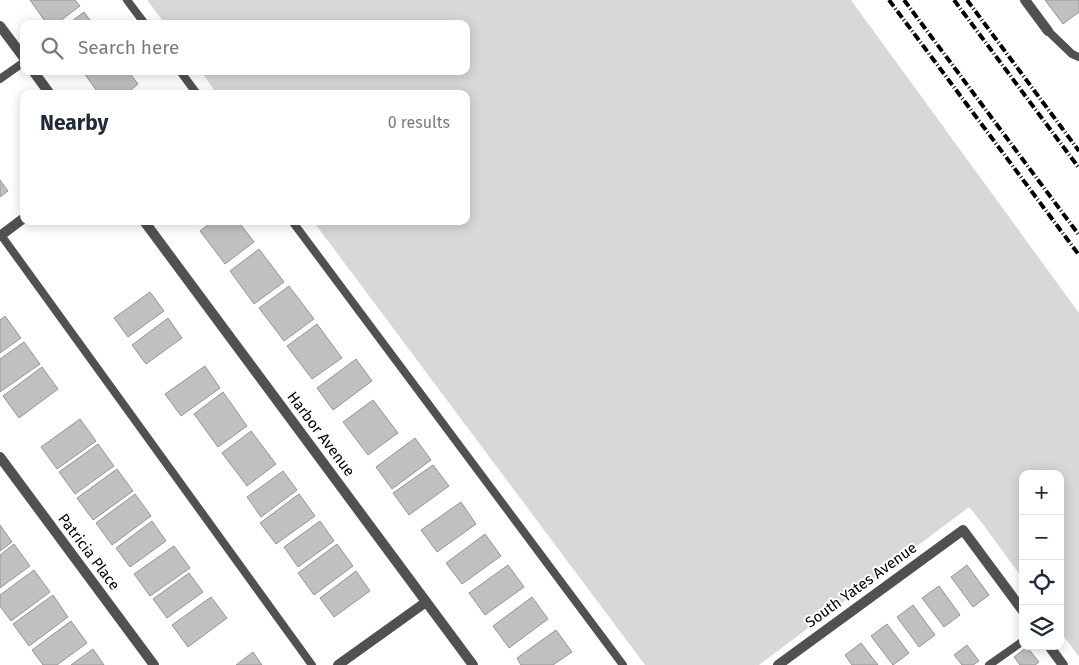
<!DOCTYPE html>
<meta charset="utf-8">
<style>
:root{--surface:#fff;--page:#f2f2f3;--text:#1f2937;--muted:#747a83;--line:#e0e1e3}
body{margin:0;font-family:"Fira Sans",sans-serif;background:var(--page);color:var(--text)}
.controls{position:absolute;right:15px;bottom:15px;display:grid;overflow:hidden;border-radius:10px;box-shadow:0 2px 12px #0003}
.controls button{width:45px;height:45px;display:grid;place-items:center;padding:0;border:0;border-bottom:1px solid var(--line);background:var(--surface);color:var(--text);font:25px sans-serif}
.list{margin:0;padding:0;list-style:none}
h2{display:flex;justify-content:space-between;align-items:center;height:65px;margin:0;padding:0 20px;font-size:21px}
h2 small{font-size:16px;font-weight:400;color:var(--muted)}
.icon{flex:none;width:28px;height:28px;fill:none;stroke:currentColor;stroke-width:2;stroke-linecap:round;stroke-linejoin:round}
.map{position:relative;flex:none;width:1079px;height:665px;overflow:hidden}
.search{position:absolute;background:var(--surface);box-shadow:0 2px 12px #0003;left:20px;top:20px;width:450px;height:55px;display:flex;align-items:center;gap:12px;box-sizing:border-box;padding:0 18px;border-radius:10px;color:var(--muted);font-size:19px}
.panel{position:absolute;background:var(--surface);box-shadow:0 2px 12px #0003;left:20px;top:90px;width:450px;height:135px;border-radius:10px}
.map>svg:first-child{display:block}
.green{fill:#d8d8d8}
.building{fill:#c0c0c0;stroke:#959595}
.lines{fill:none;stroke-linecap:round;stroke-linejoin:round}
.lane{stroke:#515151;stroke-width:8}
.street{stroke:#515151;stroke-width:10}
.rail{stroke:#000;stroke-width:4;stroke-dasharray:8 2.5 1 2.5;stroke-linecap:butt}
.labels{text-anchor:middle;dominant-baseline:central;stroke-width:4;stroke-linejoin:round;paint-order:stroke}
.street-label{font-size:15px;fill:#000;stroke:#fff}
</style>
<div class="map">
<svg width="1079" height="665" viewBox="0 0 1079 665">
<rect width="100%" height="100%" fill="#fff"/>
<!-- green -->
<path class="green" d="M 147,0 L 851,0 L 1079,313 L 1079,657 L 1060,631 L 1060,474 L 1023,474 L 1023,579 L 982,523 L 969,507 L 759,665 L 645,665 L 313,221 L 466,221 L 466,94 L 217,94 L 201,71 L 466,71 L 466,24 L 165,24 Z"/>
<!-- building -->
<path class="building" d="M 30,0 L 75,0 L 80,6 L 56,24 L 47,24 Z
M 1045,0 L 1079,0 L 1079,12 L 1063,24 Z
M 84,12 L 93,24 L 68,24 Z
M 87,71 L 128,71 L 138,84 L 126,94 L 99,94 L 84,73 Z
M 0,180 L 8,191 L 0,197 Z
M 213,221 L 238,221 L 254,242 L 225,264 L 200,231 Z
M 259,249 L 284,282 L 254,304 L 230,271 Z
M 289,286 L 314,319 L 284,341 L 259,308 Z
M 150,292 L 164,311 L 128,337 L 114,318 Z
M 5,316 L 21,338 L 0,353 L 0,320 Z
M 168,318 L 182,338 L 146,364 L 132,345 Z
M 317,324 L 342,358 L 312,379 L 287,346 Z
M 24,342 L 40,364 L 0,392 L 0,359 Z
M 356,359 L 372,381 L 333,410 L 317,388 Z
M 205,366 L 220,388 L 181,416 L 165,394 Z
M 42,367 L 58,389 L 19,418 L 3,396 Z
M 223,392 L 247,426 L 218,447 L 194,414 Z
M 373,400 L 398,433 L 368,455 L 343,422 Z
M 80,419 L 96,441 L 57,469 L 41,447 Z
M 251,431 L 276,464 L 247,486 L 222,453 Z
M 415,438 L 431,460 L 392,489 L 376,467 Z
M 98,444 L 114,466 L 75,494 L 59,472 Z
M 433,465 L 449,486 L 409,515 L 393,493 Z
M 117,469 L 133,491 L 93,520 L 77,498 Z
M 283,471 L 297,490 L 261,517 L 247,497 Z
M 135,494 L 151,516 L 112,545 L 96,523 Z
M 299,494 L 315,516 L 276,544 L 260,523 Z
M 461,502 L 476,524 L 437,552 L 421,530 Z
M 152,521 L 166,541 L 130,567 L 116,548 Z
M 320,521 L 334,541 L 298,567 L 284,547 Z
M 0,525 L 12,542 L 0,551 Z
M 485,534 L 501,556 L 462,584 L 446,563 Z
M 14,544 L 30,566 L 0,588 L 0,555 Z
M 337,544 L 353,566 L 314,595 L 298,573 Z
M 174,546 L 190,568 L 150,596 L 134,574 Z
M 508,565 L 524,587 L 485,615 L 469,593 Z
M 967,565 L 989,595 L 973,607 L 951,577 Z
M 34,570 L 50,592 L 11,621 L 0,606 L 0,595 Z
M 356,571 L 370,591 L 334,617 L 320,598 Z
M 189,573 L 203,592 L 167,618 L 153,599 Z
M 939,586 L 960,615 L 944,627 L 922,598 Z
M 53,595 L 68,617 L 29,646 L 13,624 Z
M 211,597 L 227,618 L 188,647 L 172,625 Z
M 532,597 L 548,619 L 509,648 L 493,626 Z
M 913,605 L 935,635 L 919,647 L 897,617 Z
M 71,621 L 87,643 L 57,665 L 43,665 L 32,650 Z
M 887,624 L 909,653 L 893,665 L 871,636 Z
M 556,630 L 572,652 L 553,665 L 521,665 L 517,658 Z
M 861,643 L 878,665 L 852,665 L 845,655 Z
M 967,645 L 979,661 L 973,665 L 962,665 L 954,655 Z
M 1027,647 L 1039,662 L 1035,665 L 1020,665 L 1014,657 Z
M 93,649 L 104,665 L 71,665 Z
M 253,652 L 262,665 L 236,665 Z"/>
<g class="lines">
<!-- lane -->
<path class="lane" d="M 127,0 L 145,24
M 1048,31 L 1072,54 L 1079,57
M 180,71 L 197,94
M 0,79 L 24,62
M 292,221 L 623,665
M 1,235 L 312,665
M 989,665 L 1023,641"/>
<!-- street -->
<path class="street" d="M 1025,0 L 1048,31
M 0,26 L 24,58
M 33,71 L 50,94
M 144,221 L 473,665
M 0,236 L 24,218
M 0,457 L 154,665
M 1049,646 L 1063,665
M 338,665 L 426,602
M 778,665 L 963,530 L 1023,611"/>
<!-- rail -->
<path class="rail" d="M 889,0 L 1079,255
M 904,0 L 1079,235
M 954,0 L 1079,168
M 967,0 L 1079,151"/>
</g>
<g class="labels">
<!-- street labels -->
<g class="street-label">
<text transform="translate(321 434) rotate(53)">Harbor Avenue</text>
<text transform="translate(89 552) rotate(53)">Patricia Place</text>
<text transform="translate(861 585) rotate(-36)">South Yates Avenue</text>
</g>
</g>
</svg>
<div class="controls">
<button>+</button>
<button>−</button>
<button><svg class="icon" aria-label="locate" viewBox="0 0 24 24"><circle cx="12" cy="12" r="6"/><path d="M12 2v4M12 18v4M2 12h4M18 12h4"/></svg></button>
<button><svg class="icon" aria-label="layers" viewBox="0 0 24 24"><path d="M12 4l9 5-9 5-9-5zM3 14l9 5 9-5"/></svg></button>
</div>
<div class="search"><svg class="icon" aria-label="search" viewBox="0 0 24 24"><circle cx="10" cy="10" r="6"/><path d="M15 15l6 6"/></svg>Search here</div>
<section class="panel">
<h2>Nearby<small>0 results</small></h2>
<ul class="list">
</ul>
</section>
</div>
